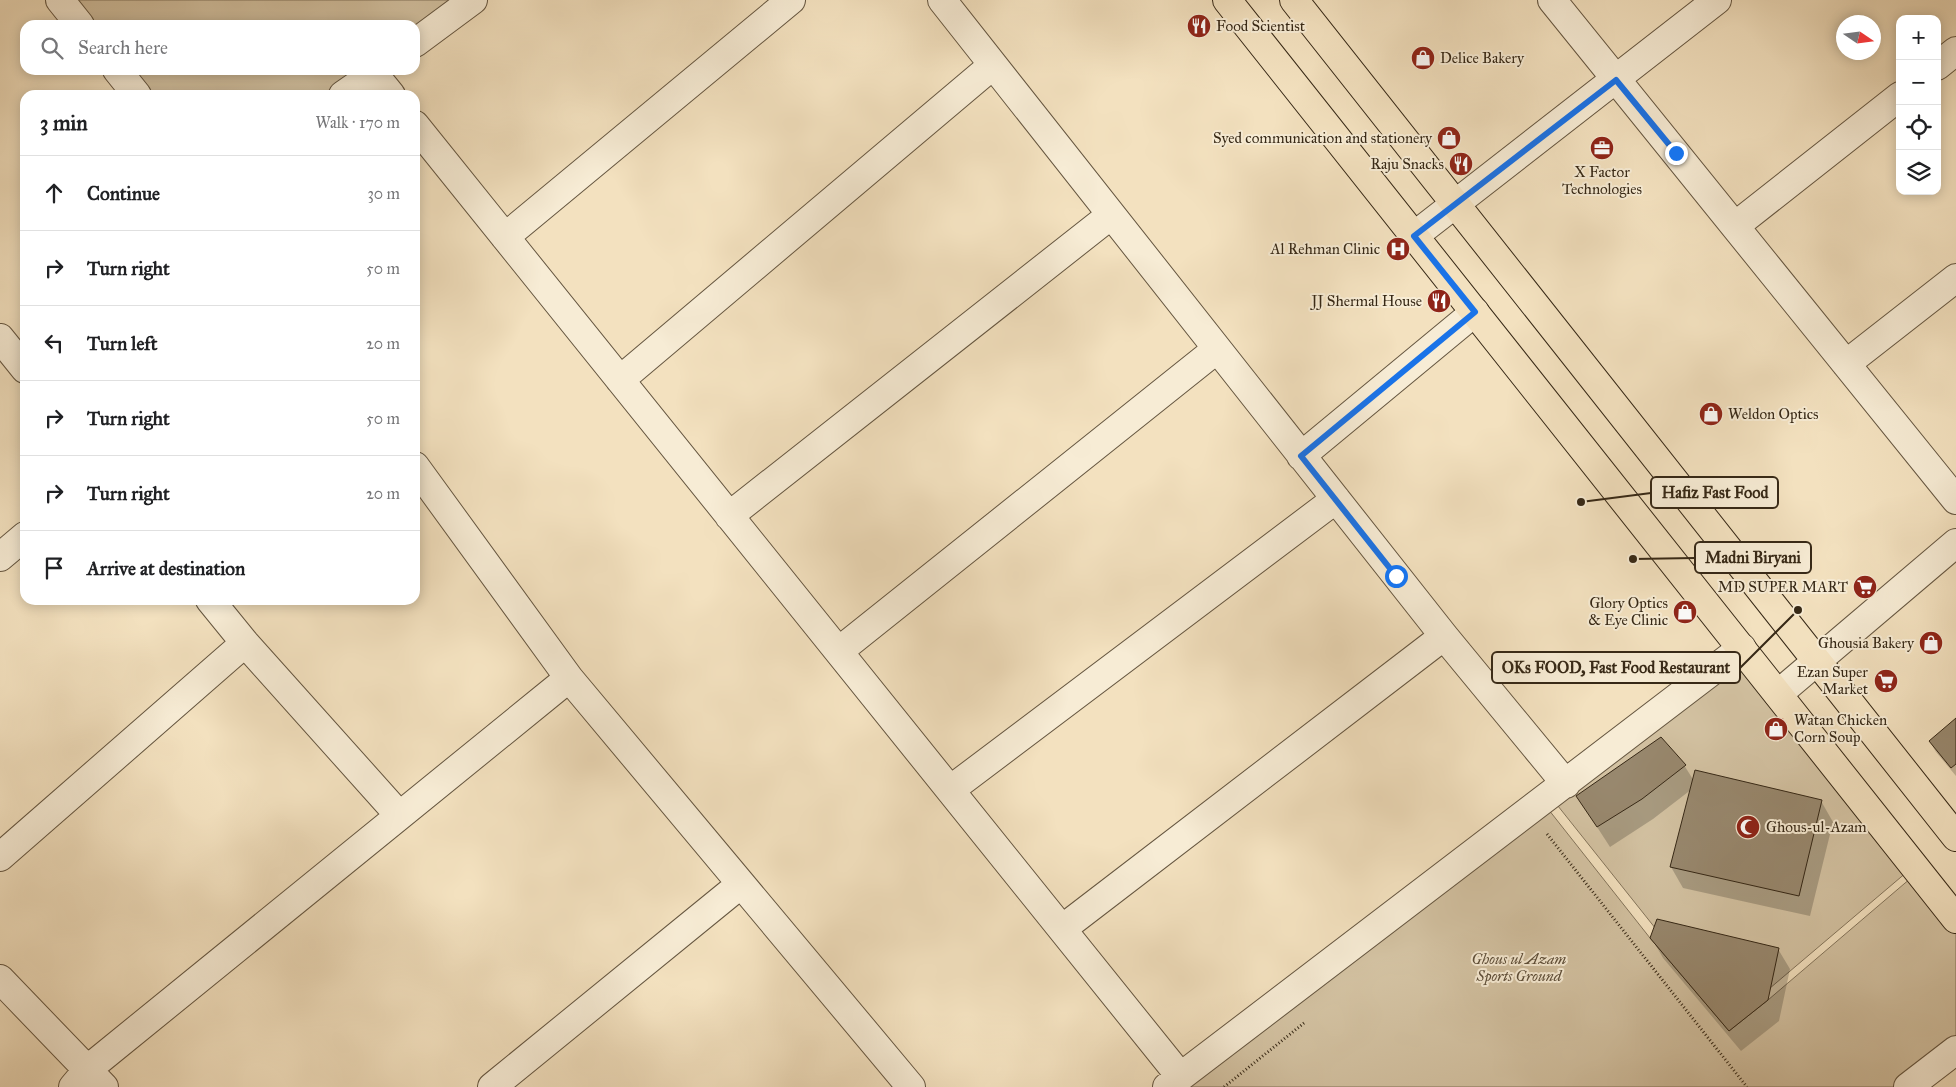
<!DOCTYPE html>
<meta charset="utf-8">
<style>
:root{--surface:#fff;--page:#f2f2f2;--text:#202124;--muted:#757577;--line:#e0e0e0}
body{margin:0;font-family:"IM FELL Great Primer",serif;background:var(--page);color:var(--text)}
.controls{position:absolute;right:15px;top:15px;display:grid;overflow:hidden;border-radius:10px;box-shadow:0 2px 12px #0003}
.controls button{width:45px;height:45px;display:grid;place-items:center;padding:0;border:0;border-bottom:1px solid var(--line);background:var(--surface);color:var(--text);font:25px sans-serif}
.compass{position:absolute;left:1836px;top:15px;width:45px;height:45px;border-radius:50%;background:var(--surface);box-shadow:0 2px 12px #0003;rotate:103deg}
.stop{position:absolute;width:15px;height:15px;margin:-11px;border:4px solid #1a73e8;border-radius:50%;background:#fff}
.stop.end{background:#1a73e8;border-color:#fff;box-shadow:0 1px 5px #0008}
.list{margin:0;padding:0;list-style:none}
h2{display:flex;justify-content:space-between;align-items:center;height:65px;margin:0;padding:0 20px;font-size:21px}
h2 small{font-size:16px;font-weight:400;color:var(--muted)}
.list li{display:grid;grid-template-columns:32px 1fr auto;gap:15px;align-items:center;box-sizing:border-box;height:75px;padding:0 20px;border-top:1px solid var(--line)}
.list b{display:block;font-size:19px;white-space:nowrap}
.list em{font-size:16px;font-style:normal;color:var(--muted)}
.icon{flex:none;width:28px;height:28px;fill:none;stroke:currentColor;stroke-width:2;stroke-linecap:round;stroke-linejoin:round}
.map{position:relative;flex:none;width:1956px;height:1087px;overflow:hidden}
.search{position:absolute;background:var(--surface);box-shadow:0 2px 12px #0003;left:20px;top:20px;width:400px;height:55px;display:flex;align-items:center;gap:12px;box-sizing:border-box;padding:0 18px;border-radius:15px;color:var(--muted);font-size:19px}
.panel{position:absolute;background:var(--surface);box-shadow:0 2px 12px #0003;left:20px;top:90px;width:400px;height:515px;border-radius:15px}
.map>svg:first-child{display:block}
.green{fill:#d3c2a2;stroke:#84755c}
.shadow{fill:#0003}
.building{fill:#98886e;stroke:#362816}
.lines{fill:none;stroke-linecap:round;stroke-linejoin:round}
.minor-casing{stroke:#655640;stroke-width:30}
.major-casing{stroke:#362816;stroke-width:30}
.path{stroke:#362816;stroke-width:3;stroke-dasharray:1 2.5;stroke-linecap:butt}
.minor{stroke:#f7ecd5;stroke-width:28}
.major{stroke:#f3e1bf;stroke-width:28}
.route{stroke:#1a73e8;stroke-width:6}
.labels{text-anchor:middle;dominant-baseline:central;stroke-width:4;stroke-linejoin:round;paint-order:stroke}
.poi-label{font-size:15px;fill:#362816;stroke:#f7ecd5;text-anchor:end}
.park-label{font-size:15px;font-style:italic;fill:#5d4e39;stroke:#f7ecd5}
.leader{fill:none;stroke:#362816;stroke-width:2}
.callout-dot{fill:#362816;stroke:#f7ecd5;stroke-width:2}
.callout{fill:#f7ecd5;stroke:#362816;stroke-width:2}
.callout-label{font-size:16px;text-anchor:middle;font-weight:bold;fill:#362816}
</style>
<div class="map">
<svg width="1956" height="1087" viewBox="0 0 1956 1087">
<rect width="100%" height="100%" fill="#f3e1bf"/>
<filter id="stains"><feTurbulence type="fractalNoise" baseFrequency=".004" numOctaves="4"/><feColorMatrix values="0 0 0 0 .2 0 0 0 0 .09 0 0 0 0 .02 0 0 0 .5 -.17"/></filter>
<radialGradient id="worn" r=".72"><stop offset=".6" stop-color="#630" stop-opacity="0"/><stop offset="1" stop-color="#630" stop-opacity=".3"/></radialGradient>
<!-- green -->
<path class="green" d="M 50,0 L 466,0 L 415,37 L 415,25 L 69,25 Z
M 104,70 L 370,70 L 339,95 L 123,95 Z
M 1742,648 L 1914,866 L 1730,1022 L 1550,796 Z
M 1541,800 L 1650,938 L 1729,1031 L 1768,1000 L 1918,872 L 1956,920 L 1956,1050 L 1908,1087 L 1167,1087 Z"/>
<!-- shadow -->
<path class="shadow" d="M 1956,720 L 1956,776 L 1936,752 L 1930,742 Z
M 1684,765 L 1694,781 L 1821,801 L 1833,822 L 1810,916 L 1683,888 L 1671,867 L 1692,789 L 1653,819 L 1610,847 L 1577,796 Z
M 1651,937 L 1778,949 L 1790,969 L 1779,1021 L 1741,1051 L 1663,958 Z"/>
<!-- building -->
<path class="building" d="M 1956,718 L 1956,764 L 1951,768 L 1929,741 Z
M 1661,737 L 1686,765 L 1642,799 L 1597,827 L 1576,796 Z
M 1695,770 L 1822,800 L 1799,896 L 1670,867 Z
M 1657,919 L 1779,948 L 1768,1000 L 1729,1031 L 1650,938 Z"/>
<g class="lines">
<!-- minor casing -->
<g class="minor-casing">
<path id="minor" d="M 60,0 L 80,25
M 942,0 L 1444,636 L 1566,784
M 1552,0 L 1956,500
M 415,43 L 473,0
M 1937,66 L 1956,51
M 117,70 L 137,95
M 374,74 L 391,95
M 343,95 L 379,70
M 415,125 L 1180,1076
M 1735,226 L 1900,96
M 1414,236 L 1717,0
M 505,237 L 791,0
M 0,338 L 25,369
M 1846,364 L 1956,278
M 620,380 L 993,65
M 1301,456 L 1475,312
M 415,466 L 569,678 L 911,1087
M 729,516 L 1111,215
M 0,557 L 25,536
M 210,600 L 245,643 L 399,815
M 839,651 L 1217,349
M 1778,694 L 1956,543
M 950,790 L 1336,499
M 0,857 L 245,643
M 1062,929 L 1444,636
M 0,979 L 104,1087
M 73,1087 L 88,1069 L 569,678
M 492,1087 L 741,884
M 1167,1087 L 1742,648
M 1908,1087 L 1956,1050"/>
</g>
<!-- major casing -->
<g class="major-casing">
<path id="major" d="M 1227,0 L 1956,919
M 1294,0 L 1956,837"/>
</g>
<!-- path -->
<path class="path" d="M 1547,834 L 1747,1087
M 1224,1087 L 1304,1023"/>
<!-- minor -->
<use href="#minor" class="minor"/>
<!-- major -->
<use href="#major" class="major"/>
</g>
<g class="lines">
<!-- route -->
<path class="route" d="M 1396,576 L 1301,456 L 1475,312 L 1414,236 L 1616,80 L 1676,153"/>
</g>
<!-- icons -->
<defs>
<g id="restaurant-disc" transform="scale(1.25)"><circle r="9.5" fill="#8f2418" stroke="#f7ecd5"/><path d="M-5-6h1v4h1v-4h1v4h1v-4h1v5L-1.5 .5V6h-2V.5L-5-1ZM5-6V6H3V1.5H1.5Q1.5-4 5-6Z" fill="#fff"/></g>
<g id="shop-disc" transform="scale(1.25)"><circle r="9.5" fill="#8f2418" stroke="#f7ecd5"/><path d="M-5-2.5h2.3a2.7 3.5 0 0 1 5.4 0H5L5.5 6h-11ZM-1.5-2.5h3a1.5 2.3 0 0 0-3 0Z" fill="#fff"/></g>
<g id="office-disc" transform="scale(1.25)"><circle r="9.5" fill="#8f2418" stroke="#f7ecd5"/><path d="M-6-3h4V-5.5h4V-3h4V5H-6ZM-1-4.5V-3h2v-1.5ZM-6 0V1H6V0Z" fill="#fff"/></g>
<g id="hospital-disc" transform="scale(1.25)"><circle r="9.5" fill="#8f2418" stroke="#f7ecd5"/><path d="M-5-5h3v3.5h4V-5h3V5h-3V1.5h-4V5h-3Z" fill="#fff"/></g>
<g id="supermarket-disc" transform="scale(1.25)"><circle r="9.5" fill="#8f2418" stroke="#f7ecd5"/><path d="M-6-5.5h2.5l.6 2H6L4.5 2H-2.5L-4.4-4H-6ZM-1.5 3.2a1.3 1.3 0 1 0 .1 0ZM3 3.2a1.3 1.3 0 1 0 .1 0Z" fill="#fff"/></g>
<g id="mosque-disc" transform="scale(1.25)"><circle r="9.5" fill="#8f2418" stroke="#f7ecd5"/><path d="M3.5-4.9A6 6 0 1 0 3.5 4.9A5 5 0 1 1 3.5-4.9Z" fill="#fff"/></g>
</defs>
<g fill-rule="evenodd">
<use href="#restaurant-disc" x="1199" y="26"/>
<use href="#shop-disc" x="1423" y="58"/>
<use href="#shop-disc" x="1449" y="138"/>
<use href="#office-disc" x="1602" y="148"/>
<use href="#restaurant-disc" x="1461" y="164"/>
<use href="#hospital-disc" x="1398" y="249"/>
<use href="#restaurant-disc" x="1439" y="301"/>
<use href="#shop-disc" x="1711" y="414"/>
<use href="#supermarket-disc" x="1865" y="587"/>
<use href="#shop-disc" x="1685" y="612"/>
<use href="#shop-disc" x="1931" y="643"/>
<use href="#supermarket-disc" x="1886" y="681"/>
<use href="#shop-disc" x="1776" y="729"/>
<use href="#mosque-disc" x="1748" y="827"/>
</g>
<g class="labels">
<!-- poi labels -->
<g class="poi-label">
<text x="1216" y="26" text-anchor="start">Food Scientist</text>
<text x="1440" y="58" text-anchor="start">Delice Bakery</text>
<text x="1432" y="138">Syed communication and stationery</text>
<text x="1444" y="164">Raju Snacks</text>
<text x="1602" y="172" text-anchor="middle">X Factor<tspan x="1602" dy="17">Technologies</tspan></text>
<text x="1380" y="249">Al Rehman Clinic</text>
<text x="1422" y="301">JJ Shermal House</text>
<text x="1728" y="414" text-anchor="start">Weldon Optics</text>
<text x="1848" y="587">MD SUPER MART</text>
<text x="1668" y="603">Glory Optics<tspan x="1668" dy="17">&amp; Eye Clinic</tspan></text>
<text x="1914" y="643">Ghousia Bakery</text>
<text x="1868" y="672">Ezan Super<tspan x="1868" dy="17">Market</tspan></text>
<text x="1794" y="720" text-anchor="start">Watan Chicken<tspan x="1794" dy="17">Corn Soup</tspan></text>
<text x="1766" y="827" text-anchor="start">Ghous-ul-Azam</text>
</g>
<!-- park labels -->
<g class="park-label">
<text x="1519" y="959">Ghous ul Azam<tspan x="1519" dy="17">Sports Ground</tspan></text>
</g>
</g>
<!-- callouts -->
<path class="leader" d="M1581 502L1651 493M1633 559L1695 558M1798 610L1740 668"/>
<g class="callout-dot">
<circle cx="1581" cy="502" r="5"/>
<circle cx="1633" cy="559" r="5"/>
<circle cx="1798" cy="610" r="5"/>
</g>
<g class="callout">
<rect x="1651" y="477" width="127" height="31" rx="5"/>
<rect x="1695" y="542" width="116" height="31" rx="5"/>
<rect x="1492" y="652" width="248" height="31" rx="5"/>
</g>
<g class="callout-label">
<text x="1715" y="498">Hafiz Fast Food</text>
<text x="1753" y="563">Madni Biryani</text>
<text x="1616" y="673">OKs FOOD, Fast Food Restaurant</text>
</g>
<rect width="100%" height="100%" filter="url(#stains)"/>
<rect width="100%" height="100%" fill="url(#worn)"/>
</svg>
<div class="controls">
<button>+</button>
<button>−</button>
<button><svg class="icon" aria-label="locate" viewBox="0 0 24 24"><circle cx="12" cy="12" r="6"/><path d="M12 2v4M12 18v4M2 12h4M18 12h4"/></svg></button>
<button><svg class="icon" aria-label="layers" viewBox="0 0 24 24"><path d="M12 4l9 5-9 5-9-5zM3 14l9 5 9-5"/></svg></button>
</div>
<svg class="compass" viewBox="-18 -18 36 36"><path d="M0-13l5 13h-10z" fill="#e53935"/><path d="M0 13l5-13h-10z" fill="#757577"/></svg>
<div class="stop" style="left:1396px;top:576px"></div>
<div class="stop end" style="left:1676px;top:153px"></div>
<div class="search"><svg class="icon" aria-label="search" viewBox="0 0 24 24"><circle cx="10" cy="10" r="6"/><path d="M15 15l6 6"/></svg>Search here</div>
<section class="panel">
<h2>3 min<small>Walk · 170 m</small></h2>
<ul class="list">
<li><svg class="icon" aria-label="ahead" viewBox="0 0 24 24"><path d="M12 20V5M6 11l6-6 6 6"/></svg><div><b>Continue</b></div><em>30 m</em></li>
<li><svg class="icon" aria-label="right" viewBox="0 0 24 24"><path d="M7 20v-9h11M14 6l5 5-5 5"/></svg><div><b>Turn right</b></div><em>50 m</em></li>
<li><svg class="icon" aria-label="left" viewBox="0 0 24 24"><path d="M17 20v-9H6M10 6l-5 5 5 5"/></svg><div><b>Turn left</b></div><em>20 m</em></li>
<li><svg class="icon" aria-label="right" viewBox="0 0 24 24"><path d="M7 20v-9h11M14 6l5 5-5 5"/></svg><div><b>Turn right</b></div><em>50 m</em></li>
<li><svg class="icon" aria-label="right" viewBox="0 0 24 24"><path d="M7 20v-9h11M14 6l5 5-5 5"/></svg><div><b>Turn right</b></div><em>20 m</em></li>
<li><svg class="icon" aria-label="arrive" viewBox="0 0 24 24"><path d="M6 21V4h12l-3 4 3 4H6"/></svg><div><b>Arrive at destination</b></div></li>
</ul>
</section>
</div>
